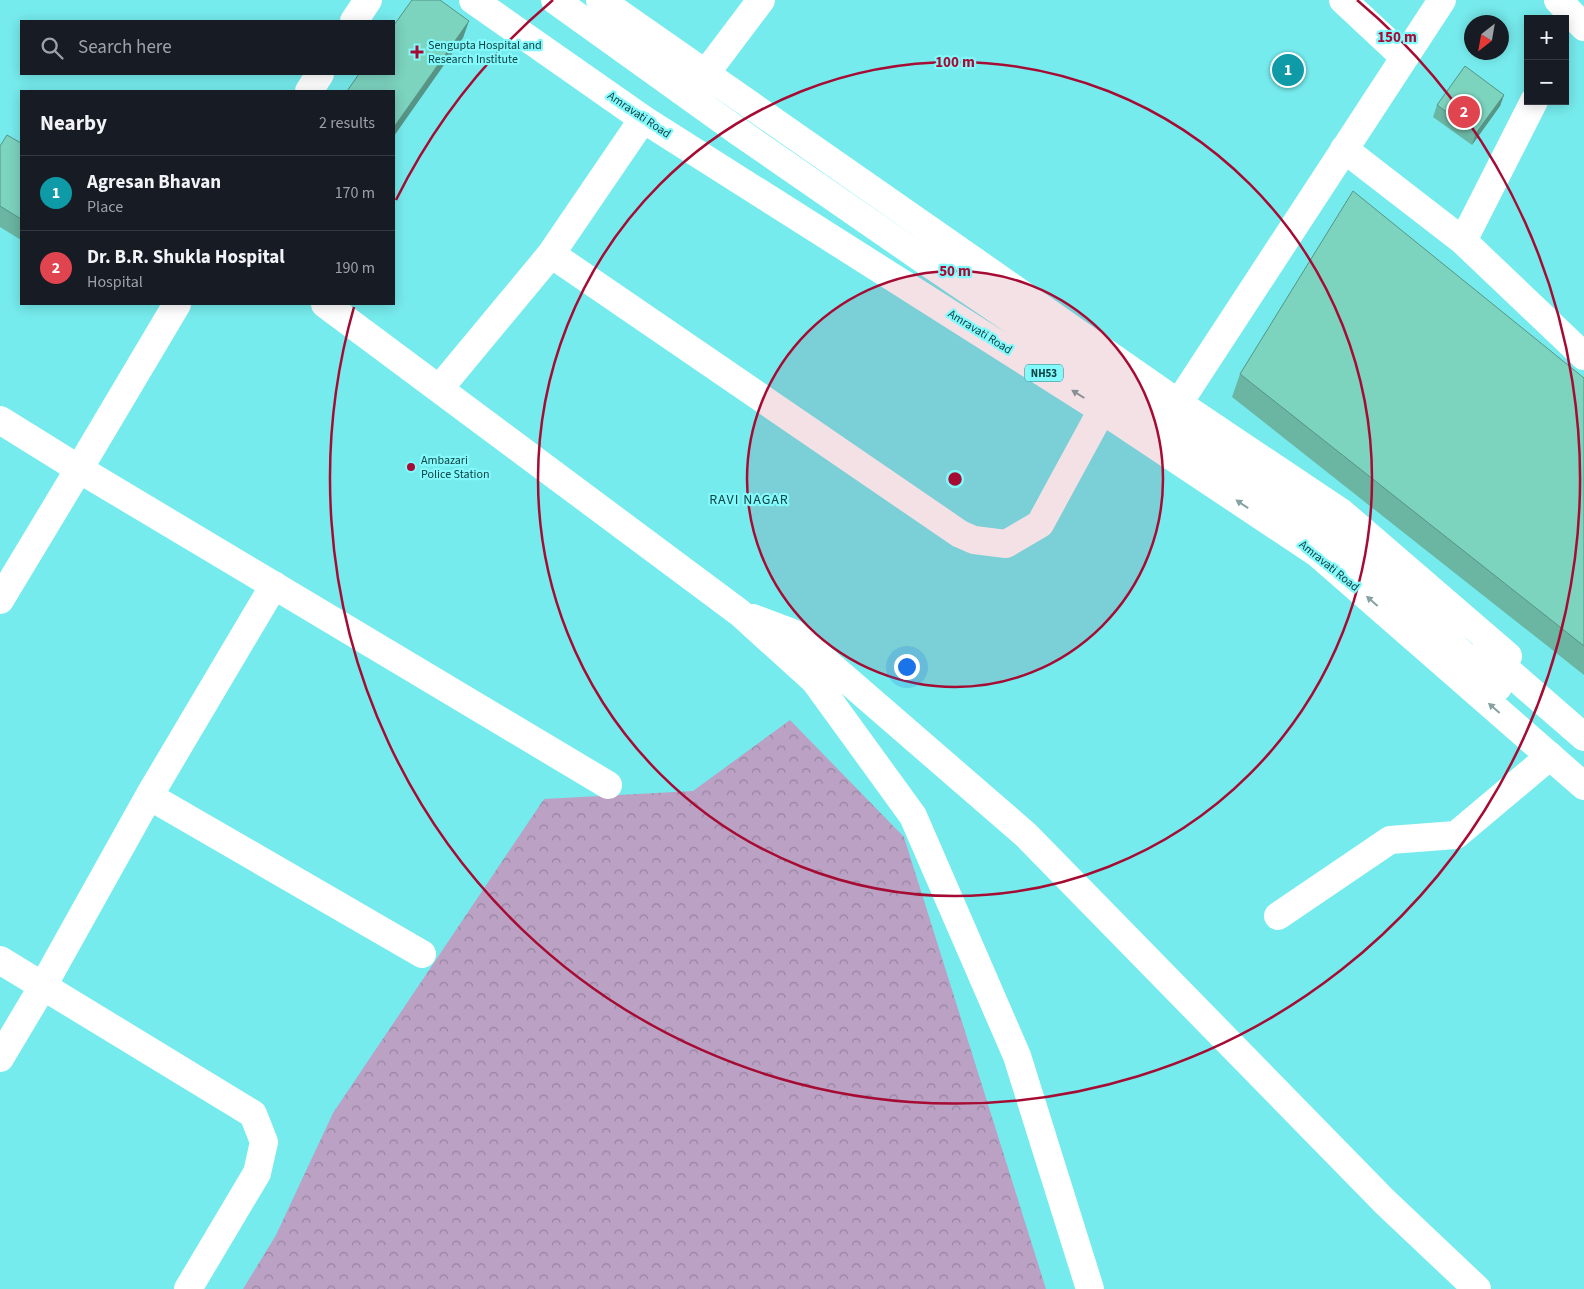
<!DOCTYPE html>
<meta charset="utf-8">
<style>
:root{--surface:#171b24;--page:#242831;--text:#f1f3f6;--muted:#9ea1a6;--line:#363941;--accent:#7c3aed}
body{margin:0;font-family:"Source Sans 3",sans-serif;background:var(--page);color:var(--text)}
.controls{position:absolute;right:15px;top:15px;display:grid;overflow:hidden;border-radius:0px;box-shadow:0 2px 12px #0003}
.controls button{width:45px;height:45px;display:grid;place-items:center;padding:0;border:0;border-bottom:1px solid var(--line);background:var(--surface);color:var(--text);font:25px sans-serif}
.compass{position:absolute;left:1464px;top:15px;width:45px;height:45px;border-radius:50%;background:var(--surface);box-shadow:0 2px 12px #0003;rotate:211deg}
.you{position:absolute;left:906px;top:666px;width:18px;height:18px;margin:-12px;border:4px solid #fff;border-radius:50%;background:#1a73e8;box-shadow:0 0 0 8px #1a73e833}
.badge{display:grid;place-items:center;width:32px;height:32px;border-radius:50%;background:var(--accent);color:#fff;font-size:16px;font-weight:700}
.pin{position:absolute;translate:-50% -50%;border:2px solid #fff;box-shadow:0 1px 5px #0006}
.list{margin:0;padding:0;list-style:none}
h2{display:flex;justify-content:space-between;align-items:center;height:65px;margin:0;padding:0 20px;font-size:21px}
h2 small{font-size:16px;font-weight:400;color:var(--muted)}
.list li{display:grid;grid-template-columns:32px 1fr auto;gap:15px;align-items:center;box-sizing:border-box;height:75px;padding:0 20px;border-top:1px solid var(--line)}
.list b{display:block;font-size:19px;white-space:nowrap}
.list p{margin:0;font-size:16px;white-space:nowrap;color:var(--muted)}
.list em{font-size:16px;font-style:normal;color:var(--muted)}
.icon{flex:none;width:28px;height:28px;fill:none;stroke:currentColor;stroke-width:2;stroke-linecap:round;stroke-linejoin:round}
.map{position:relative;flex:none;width:1584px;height:1289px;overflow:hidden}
.search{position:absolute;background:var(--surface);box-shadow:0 2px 12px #0003;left:20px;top:20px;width:375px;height:55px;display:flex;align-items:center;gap:12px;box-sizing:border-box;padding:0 18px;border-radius:0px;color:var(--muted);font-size:19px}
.panel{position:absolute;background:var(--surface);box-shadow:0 2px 12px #0003;left:20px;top:90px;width:375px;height:215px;border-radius:0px}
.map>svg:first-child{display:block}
.forest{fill:url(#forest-crowns)}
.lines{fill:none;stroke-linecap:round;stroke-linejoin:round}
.minor{stroke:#fff;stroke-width:28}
.highway{stroke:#fff;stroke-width:28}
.wall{fill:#6bb5a3}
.shaded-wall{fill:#579485}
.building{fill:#7cd3be;stroke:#579485}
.oneway{fill:#87a2a2}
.ring{fill:none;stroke:#a60c33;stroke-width:2.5}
.poi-dot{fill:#a60c33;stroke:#84f9fb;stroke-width:2}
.labels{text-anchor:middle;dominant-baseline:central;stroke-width:4.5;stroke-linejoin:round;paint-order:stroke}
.shield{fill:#84f9fb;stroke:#327a7c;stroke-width:1}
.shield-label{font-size:11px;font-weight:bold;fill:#0f4445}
.poi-label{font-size:12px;fill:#0f4445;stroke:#84f9fb;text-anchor:start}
.street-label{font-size:12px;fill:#0f4445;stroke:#84f9fb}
.neighbourhood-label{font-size:14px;letter-spacing:1px;fill:#0f4445;stroke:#84f9fb}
.centre{fill:#a60c33;stroke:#84f9fb;stroke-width:2.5}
.ring-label{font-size:15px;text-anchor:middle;font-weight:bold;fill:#a60c33;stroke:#84f9fb;stroke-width:4.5;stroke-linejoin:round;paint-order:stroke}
</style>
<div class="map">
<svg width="1584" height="1289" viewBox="0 0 1584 1289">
<defs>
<pattern id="forest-crowns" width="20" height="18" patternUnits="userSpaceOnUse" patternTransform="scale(1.25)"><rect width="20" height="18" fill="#bba1c4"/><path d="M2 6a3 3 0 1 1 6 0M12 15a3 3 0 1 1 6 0" fill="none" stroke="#9685a1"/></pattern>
</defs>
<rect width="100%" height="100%" fill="#76ebed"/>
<!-- forest -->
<path class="forest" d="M 790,720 L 904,837 L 1046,1289 L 243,1289 L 276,1235 L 333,1113 L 544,799 L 693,791 Z"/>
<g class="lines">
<!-- minor -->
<path class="minor" d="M 1343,0 L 1404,57
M 1558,0 L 1584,27
M 354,21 L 368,0
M 706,73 L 761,0
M 309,91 L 320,74
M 1534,101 L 1463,241 L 1584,356
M 1344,149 L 1463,241
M 551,254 L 960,534 L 974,540 L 1006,544 L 1040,524 L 1102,410
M 325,304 L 740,613 L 815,681 L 913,816 L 1017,1056 L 1090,1289
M 439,389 L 551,254 L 643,119
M 0,420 L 79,469 L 608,785
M 1165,424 L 1442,0
M 0,600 L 79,469 L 177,304
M 753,618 L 793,633 L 1026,835 L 1385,1202 L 1477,1289
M 149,796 L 422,954
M 1278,916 L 1390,840 L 1456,835 L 1550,756
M 0,960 L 253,1114 L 264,1142 L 257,1173 L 188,1289
M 0,1058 L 43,986 L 149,796 L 274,585"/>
<!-- highway -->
<path class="highway" d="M 473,0 L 643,119 L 1102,410 L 1317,553 L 1584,786
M 555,0 L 739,132 L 924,260 L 1332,537 L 1407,603 L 1498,687
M 600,0 L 1178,403 L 1342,513 L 1508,656
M 1485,651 L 1584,737"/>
</g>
<!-- wall -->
<path class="wall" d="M 1504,95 L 1500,106 L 1472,145 L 1433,117 L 1437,105 Z
M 21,143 L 21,240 L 0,227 L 0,146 Z
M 1240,374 L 1584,378 L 1584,675 L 1232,397 Z"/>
<!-- shaded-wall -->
<path class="shaded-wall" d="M 469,21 L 463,38 L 394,136 L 394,127 Z
M 1504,95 L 1500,106 L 1472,145 L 1476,133 Z"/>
<!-- building -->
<path class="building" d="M 412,0 L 440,0 L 469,21 L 394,127 L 394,91 L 347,91 L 359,74 L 394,74 L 394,25 Z
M 1465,66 L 1504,95 L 1476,133 L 1437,105 Z
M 7,135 L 21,143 L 21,219 L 0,206 L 0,146 Z
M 1353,191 L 1584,378 L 1584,646 L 1240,374 Z"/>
<!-- one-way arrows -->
<defs><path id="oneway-solid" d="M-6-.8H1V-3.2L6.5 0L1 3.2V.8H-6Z" transform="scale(1.25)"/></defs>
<g class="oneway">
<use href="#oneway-solid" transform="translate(1078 394) rotate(-148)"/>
<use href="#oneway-solid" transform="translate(1242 504) rotate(-146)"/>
<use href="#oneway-solid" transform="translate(1372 601) rotate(-139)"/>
<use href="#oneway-solid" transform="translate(1494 708) rotate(-139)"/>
</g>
<!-- distance rings -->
<circle cx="955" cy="479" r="208" fill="#a60c33" fill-opacity=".12"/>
<g class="ring">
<circle cx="955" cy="479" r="208"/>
<circle cx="955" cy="479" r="417"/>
<path d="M396 200A625 625 0 0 1 553 0M1357 0A625 625 0 1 1 354 307"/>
</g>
<!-- markers -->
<g class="poi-dot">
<path d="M414.5 44.5h5v5h5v5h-5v5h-5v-5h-5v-5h5z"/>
<circle cx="411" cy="467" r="5"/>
</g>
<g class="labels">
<!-- shield labels -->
<rect class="shield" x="1025" y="364.5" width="38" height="17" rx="4"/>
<g class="shield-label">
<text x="1044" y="373">NH53</text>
</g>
<!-- poi labels -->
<g class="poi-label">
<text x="428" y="45">Sengupta Hospital and<tspan x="428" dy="14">Research Institute</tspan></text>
<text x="421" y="460">Ambazari<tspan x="421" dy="14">Police Station</tspan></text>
</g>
<!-- street labels -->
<g class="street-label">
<text transform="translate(639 115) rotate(34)">Amravati Road</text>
<text transform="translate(980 332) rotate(32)">Amravati Road</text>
<text transform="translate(1329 566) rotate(39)">Amravati Road</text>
</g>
<!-- neighbourhood labels -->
<g class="neighbourhood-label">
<text x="749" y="500">RAVI NAGAR</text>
</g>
</g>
<circle cx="955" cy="479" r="8" class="centre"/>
<g class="ring-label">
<text x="1397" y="42">150 m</text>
<text x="955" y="67">100 m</text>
<text x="955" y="276">50 m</text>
</g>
</svg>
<div class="controls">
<button>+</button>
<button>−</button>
</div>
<svg class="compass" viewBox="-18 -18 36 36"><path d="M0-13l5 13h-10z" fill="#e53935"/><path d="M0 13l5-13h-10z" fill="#9ea1a6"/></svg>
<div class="you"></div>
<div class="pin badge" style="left:1288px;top:70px;background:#0f9aa8">1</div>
<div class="pin badge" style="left:1464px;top:112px;background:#e0444e">2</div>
<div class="search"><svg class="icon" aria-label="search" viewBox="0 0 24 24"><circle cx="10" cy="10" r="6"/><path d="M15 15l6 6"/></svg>Search here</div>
<section class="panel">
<h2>Nearby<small>2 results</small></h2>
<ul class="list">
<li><span class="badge" style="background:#0f9aa8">1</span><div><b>Agresan Bhavan</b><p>Place</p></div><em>170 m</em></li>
<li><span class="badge" style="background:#e0444e">2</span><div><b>Dr. B.R. Shukla Hospital</b><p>Hospital</p></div><em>190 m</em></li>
</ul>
</section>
</div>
